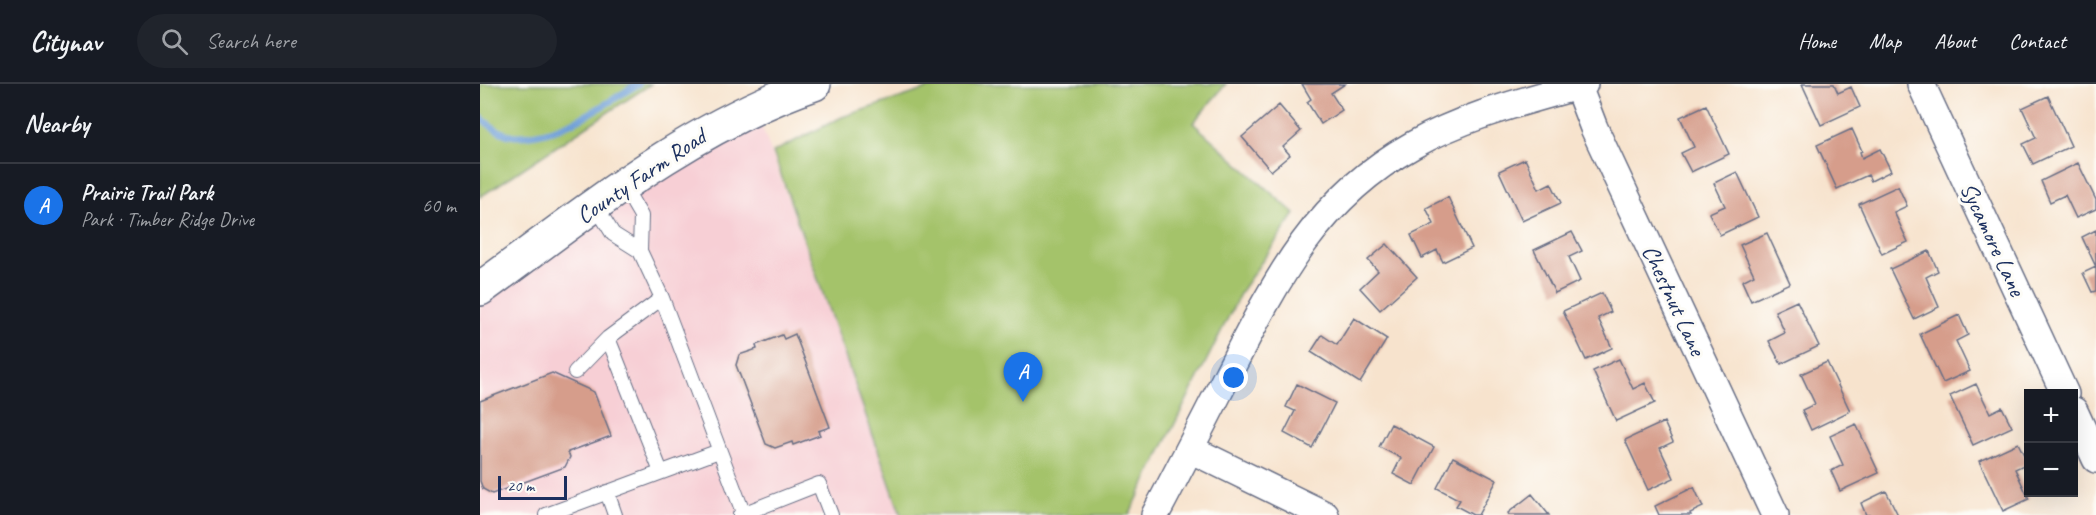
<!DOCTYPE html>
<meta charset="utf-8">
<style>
:root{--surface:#171b24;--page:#20242c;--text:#f1f3f6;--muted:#9ea1a6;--line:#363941;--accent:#1a73e8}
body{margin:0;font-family:Caveat,sans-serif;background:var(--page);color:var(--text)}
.controls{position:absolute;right:18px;bottom:18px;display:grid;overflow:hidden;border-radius:0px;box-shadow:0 6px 24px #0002}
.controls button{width:54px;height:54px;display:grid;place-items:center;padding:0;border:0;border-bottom:2px solid var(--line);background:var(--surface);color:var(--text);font:30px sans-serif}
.scale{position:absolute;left:18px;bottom:15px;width:69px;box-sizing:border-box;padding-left:6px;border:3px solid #1b2f5e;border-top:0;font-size:16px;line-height:21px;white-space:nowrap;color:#1b2f5e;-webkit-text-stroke:4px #fdfcf7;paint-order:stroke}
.you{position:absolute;left:754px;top:294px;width:21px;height:21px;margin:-15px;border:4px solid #fff;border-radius:50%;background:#1a73e8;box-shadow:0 0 0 9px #1a73e833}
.badge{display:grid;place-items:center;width:39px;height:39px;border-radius:50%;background:var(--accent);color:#fff;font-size:20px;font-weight:700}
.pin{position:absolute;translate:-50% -50px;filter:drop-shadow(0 2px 3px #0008)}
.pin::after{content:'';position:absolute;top:32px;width:21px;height:18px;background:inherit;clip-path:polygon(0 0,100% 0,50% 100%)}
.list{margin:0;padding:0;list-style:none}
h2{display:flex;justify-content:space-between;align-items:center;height:78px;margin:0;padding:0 24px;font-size:26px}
h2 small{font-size:20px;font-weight:400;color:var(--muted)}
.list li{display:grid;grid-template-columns:39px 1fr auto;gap:18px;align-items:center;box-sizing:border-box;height:84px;padding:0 24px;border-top:2px solid var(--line)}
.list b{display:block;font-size:22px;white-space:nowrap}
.list p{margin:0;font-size:20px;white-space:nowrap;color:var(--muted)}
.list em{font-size:20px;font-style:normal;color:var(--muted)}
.icon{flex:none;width:33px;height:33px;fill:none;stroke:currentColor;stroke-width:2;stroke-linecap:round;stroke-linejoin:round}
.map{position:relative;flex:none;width:1616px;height:431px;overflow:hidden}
header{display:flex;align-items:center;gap:36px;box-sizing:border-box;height:84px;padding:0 30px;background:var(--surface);border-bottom:2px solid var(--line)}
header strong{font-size:28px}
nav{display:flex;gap:33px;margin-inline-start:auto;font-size:21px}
.search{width:420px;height:54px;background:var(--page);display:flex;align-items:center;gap:15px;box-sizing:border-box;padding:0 21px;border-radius:33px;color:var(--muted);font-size:22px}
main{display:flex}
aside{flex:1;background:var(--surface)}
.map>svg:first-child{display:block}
.built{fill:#f7cfd5}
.green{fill:#a4c36b;stroke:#607964;stroke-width:1.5}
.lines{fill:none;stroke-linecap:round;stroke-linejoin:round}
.stream{stroke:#6e9fd8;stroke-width:7}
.building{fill:#d69d8b}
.lane-casing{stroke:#686e85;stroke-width:16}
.street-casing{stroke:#686e85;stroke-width:30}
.secondary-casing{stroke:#686e85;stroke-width:36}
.lane{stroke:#fff;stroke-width:14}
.street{stroke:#fff;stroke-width:27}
.secondary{stroke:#fff;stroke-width:33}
.labels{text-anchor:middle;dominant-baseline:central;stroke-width:6;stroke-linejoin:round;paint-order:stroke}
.street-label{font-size:24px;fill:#1b2f5e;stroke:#fdfcf7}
</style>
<header>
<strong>Citynav</strong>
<div class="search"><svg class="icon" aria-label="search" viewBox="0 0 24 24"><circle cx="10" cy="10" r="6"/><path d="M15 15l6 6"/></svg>Search here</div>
<nav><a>Home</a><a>Map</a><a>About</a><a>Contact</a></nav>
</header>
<main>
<aside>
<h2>Nearby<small></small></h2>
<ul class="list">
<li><span class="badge">A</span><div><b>Prairie Trail Park</b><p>Park · Timber Ridge Drive</p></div><em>60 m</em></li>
</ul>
</aside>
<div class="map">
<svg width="1616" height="431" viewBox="0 0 1616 431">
<rect width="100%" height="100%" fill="#fdfcf7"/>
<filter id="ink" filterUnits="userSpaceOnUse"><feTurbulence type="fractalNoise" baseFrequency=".0167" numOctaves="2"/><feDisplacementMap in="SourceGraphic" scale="12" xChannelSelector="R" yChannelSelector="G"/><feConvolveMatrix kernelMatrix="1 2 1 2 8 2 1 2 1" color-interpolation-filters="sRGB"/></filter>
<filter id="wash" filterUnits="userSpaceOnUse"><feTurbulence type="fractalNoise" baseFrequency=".008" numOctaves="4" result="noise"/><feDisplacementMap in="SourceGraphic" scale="24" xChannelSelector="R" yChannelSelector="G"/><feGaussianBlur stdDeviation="1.35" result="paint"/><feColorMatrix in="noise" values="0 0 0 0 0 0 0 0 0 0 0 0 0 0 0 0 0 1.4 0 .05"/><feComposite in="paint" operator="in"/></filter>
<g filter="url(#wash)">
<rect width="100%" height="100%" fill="#f7e3cd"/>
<!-- built -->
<path class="built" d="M 281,40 L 421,431 L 0,431 L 0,223 L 150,111 Z"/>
<!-- green -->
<path class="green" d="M 0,0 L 171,0 L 0,113 Z
M 462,0 L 746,0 L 713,39 L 815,130 L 762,206 L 649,431 L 421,431 L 293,68 L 362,33 Z"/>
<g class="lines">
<!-- stream -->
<path class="stream" d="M 0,33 C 9,41 24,52 36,52 C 80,53 122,22 158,0"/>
</g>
<g id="blocks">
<!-- building -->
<path class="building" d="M 822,0 L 865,0 L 851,9 L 862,26 L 841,40 L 827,18 L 831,15 Z
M 1322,0 L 1354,0 L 1358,9 L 1371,3 L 1380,23 L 1341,41 Z
M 1568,12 L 1591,62 L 1553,80 L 1543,60 L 1556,54 L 1542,24 Z
M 799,21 L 821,47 L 803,63 L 810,71 L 791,87 L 762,53 Z
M 1226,21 L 1249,70 L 1211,88 L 1201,69 L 1214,63 L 1200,33 Z
M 1372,45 L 1382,67 L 1380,68 L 1382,74 L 1400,65 L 1411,87 L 1391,97 L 1388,91 L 1357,105 L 1337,61 Z
M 1045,75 L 1059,105 L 1071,99 L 1081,119 L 1042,137 L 1019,87 Z
M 1598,79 L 1616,116 L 1616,125 L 1596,134 L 1585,111 L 1570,118 L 1561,97 Z
M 1257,88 L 1278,133 L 1240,151 L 1229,129 L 1245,122 L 1234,99 Z
M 1418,102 L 1427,122 L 1414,128 L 1428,158 L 1402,170 L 1379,120 Z
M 968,113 L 992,164 L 963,178 L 957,166 L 942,174 L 931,151 L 954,140 L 946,124 Z
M 1616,146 L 1616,207 L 1612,208 L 1603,189 L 1616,183 L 1602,153 Z
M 1092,148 L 1102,167 L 1089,173 L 1100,197 L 1075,209 L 1054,166 Z
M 1287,149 L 1310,199 L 1271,217 L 1262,197 L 1274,191 L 1260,161 Z
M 907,160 L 937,193 L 900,226 L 880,204 L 898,187 L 888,176 Z
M 1449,167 L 1458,187 L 1446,193 L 1459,223 L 1434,235 L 1410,185 Z
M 1122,209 L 1131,228 L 1118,234 L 1132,264 L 1106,276 L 1083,227 Z
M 1317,217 L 1339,262 L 1301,280 L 1289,257 L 1305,249 L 1295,227 Z
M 1479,231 L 1488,251 L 1476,257 L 1490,287 L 1463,299 L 1440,250 Z
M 874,234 L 907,255 L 880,299 L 831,268 L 842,251 L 857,261 Z
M 315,250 L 350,343 L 338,347 L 340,351 L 313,361 L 312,358 L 295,364 L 286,360 L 256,281 L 259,271 L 277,265 L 276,261 L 302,251 L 304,255 Z
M 1139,275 L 1153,305 L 1165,299 L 1175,319 L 1136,337 L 1113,287 Z
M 1347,278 L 1370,327 L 1331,346 L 1322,326 L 1335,320 L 1321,290 Z
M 72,289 L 114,308 L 131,352 L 88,368 L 90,373 L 85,383 L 12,410 L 3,405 L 0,397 L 0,317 Z
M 817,300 L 855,319 L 832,364 L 804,349 L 815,327 L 806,323 Z
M 1496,300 L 1510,329 L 1522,323 L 1532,343 L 1493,361 L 1470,312 Z
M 1184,338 L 1193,358 L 1180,364 L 1194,394 L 1168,406 L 1145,356 Z
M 911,340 L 954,363 L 934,401 L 913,390 L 921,374 L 899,363 Z
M 1376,340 L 1399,389 L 1360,407 L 1351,387 L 1363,381 L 1350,352 Z
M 1538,359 L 1548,379 L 1535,385 L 1549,415 L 1523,427 L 1499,377 Z
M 973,373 L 1017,396 L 998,431 L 993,431 L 976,422 L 980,416 L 957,404 Z
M 1214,403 L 1223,423 L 1210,429 L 1211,431 L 1179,431 L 1175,422 Z
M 1406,407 L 1418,431 L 1386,431 L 1381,419 Z
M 1052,410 L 1069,431 L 1029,431 L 1028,429 Z"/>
</g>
</g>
<g filter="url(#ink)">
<use href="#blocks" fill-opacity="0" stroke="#686e85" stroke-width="1.5"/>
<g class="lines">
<!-- lane casing -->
<g class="lane-casing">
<path id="lane" d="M 143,101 L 161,132 L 160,167 L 182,214 L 264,431
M 115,121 L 133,150 L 160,167
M 128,254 L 181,388
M 95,288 L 128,254 L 182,214
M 127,408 L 135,431
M 66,431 L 239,367
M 260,431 L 339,400 L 351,431"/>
</g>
<!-- street casing -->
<g class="street-casing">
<path id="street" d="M 1097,0 L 1114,44 L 1295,431
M 1441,0 L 1585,310
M 1594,327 L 1616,375
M 710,365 L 845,431
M 675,431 C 700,384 724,337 748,290 C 796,196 837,114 933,61 C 986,31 1046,17 1104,0"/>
</g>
<!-- secondary casing -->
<g class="secondary-casing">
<path id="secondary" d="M 0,205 C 106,128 209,43 334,0"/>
</g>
<!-- lane -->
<use href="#lane" class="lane"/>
<!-- street -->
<use href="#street" class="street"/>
<!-- secondary -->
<use href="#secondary" class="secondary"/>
</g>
</g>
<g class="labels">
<!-- street labels -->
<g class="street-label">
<text transform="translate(161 92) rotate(-34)">County Farm Road</text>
<text transform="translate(1513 155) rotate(65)">Sycamore Lane</text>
<text transform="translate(1194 216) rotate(65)">Chestnut Lane</text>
</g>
</g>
</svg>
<div class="controls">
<button>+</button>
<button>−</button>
</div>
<div class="scale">20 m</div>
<div class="you"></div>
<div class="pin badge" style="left:543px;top:318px">A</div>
</div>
</main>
